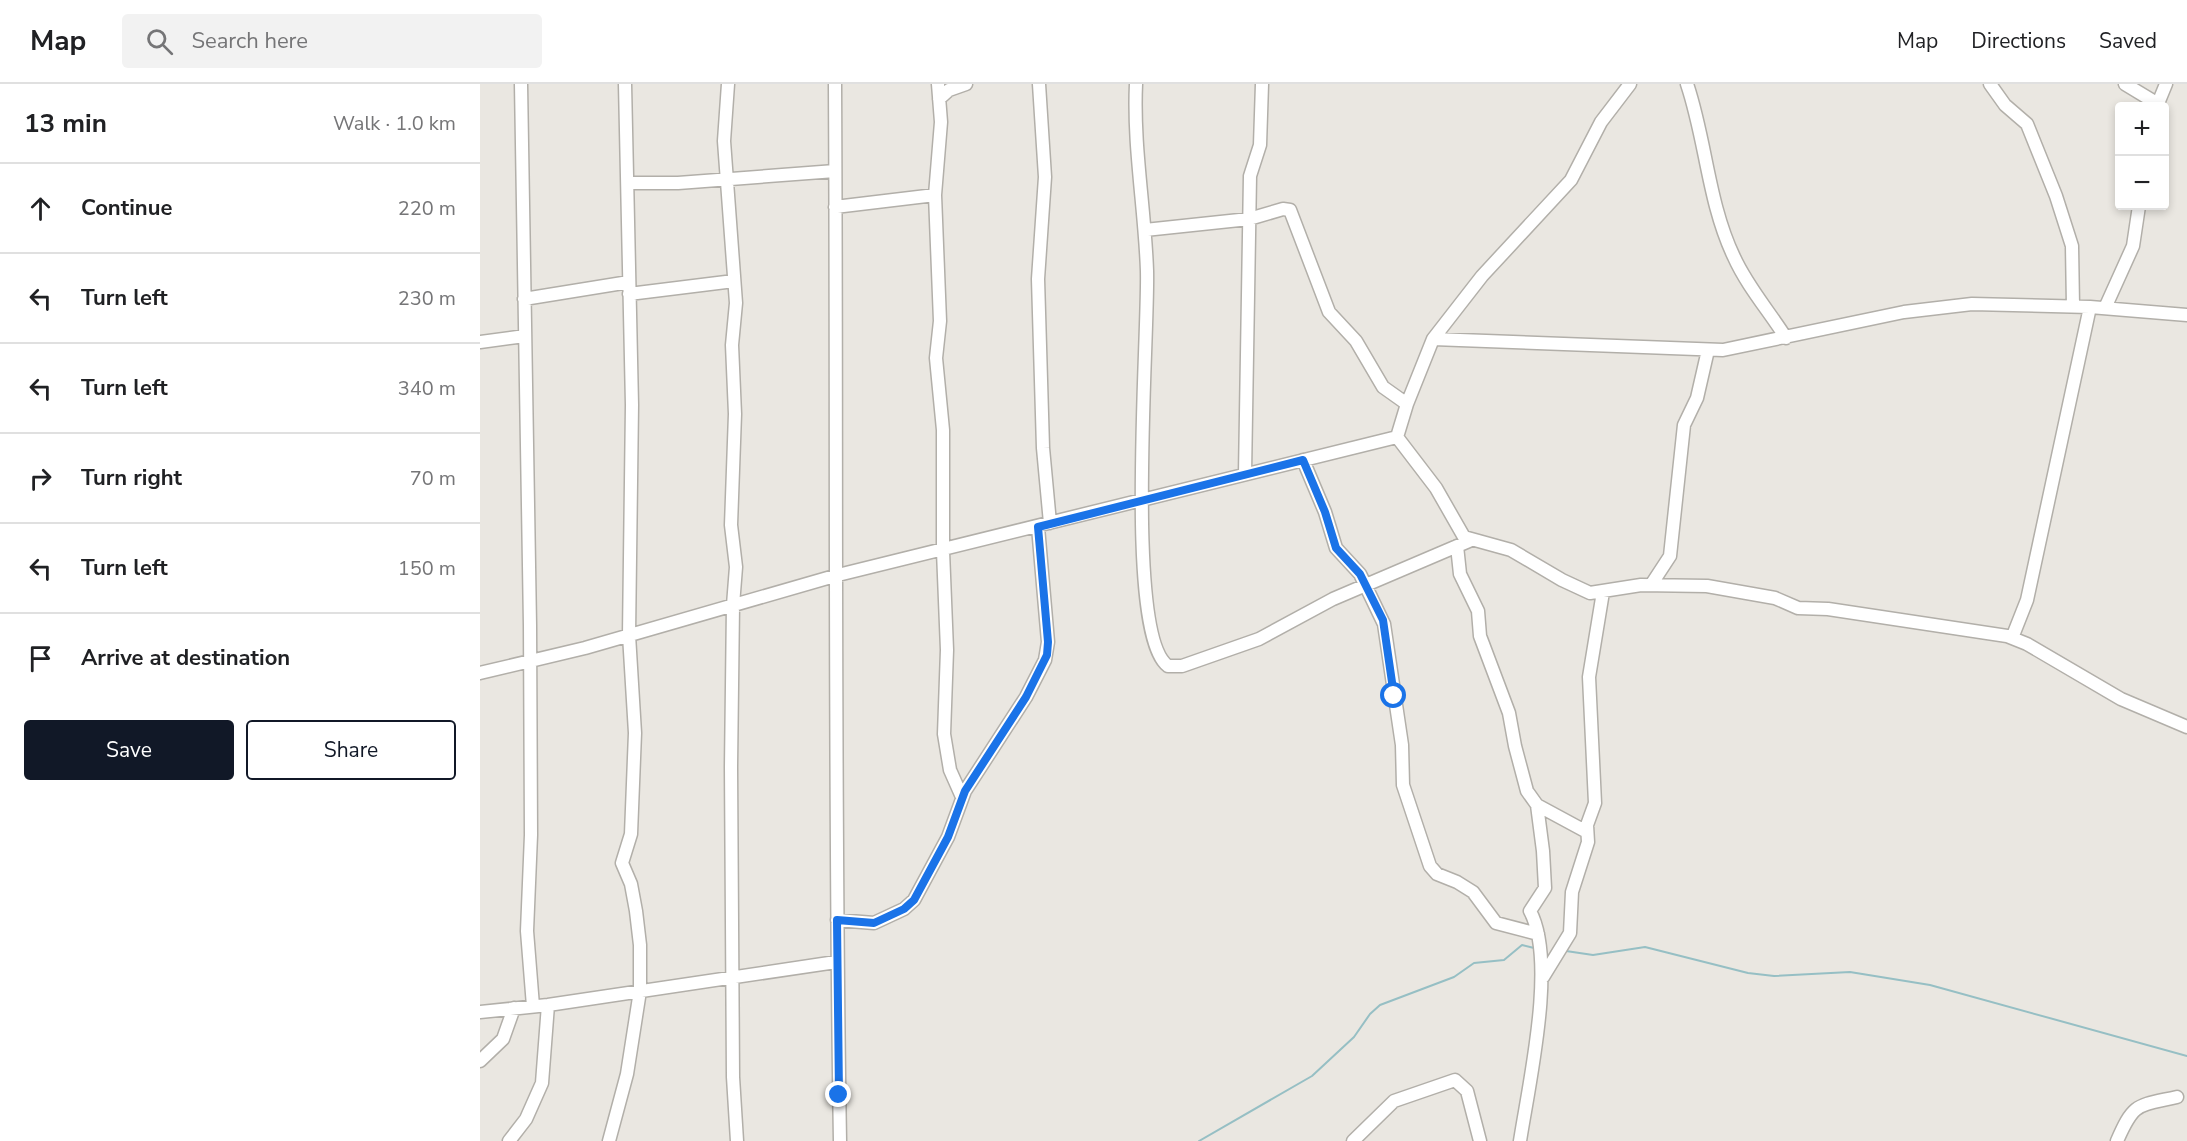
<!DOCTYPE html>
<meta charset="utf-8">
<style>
:root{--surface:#fff;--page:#f2f2f2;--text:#202124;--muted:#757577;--line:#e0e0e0;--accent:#111827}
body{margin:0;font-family:"Nunito Sans",sans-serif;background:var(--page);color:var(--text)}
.controls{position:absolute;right:18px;top:18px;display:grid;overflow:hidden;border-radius:6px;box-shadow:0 3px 9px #0003}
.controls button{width:54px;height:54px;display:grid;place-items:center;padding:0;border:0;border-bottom:2px solid var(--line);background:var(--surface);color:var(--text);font:30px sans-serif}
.stop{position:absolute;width:18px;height:18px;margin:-14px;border:4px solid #1a73e8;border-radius:50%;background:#fff}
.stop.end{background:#1a73e8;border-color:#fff;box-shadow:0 2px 6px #0008}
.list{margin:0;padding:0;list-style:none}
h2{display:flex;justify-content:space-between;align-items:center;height:78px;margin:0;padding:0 24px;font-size:26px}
h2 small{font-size:20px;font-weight:400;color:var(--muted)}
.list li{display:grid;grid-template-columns:39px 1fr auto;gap:18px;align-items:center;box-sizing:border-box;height:90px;padding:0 24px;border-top:2px solid var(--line)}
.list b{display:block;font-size:22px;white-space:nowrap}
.list em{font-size:20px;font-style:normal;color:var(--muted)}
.actions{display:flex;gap:12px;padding:18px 24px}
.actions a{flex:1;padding:14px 0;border:2px solid var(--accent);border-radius:6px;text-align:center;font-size:21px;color:var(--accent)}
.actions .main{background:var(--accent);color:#fff}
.icon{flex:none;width:33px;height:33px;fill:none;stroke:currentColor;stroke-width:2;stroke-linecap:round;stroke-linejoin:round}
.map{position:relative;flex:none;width:1707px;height:1057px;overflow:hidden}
header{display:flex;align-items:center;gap:36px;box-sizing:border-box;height:84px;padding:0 30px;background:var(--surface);border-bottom:2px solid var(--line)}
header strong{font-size:28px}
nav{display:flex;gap:33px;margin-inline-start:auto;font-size:21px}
.search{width:420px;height:54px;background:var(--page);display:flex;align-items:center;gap:15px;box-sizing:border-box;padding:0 21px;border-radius:6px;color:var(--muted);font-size:22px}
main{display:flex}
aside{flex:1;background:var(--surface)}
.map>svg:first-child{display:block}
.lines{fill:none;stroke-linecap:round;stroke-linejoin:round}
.stream{stroke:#96bfc4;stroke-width:2}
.minor-casing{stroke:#b2afa9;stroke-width:15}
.minor{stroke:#fff;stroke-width:12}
.route{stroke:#1a73e8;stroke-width:8}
</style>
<header>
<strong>Map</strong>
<div class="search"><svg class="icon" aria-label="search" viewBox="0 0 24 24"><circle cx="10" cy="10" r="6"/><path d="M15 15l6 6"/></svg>Search here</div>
<nav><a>Map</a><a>Directions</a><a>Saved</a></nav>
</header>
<main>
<aside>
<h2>13 min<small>Walk · 1.0 km</small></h2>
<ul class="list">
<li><svg class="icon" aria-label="ahead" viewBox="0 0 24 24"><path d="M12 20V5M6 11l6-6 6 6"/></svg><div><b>Continue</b></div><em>220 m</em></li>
<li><svg class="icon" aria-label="left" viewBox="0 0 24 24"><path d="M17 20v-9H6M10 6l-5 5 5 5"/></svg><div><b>Turn left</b></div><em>230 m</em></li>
<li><svg class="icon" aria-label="left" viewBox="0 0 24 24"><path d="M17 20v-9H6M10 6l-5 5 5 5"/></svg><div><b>Turn left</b></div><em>340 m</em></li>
<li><svg class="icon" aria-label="right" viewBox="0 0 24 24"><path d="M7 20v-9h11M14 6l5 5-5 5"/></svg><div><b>Turn right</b></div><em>70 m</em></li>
<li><svg class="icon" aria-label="left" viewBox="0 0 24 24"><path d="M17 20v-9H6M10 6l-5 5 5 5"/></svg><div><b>Turn left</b></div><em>150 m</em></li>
<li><svg class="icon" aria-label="arrive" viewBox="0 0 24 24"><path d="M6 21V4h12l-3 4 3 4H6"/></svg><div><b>Arrive at destination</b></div></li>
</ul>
<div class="actions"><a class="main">Save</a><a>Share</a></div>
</aside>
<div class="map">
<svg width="1707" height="1057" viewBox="0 0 1707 1057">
<rect width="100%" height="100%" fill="#eae7e1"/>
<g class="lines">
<!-- stream -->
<path class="stream" d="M 1086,867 L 1113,871 L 1165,863 L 1268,889 L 1294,892 L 1370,888 L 1450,901 L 1707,972
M 719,1057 L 832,992 L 874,953 L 890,930 L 900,921 L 974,893 L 994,879 L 1024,876 L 1042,861 L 1054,864"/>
<!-- minor casing -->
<g class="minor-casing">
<path id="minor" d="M 41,0 L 50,541 L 51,751 L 47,847 L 53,922
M 248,0 L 244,57 L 256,219 L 252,261 L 255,330 L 251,441 L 256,483 L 253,521 L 251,683 L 253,993 L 257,1057
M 355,0 C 357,352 354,705 360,1057
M 458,0 L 461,38 L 455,111 L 460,237 L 456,274 L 463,346 L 463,467 L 467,566 L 464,650 L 470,686 L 482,713
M 559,0 L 565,93 L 558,195 L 563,364 L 570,439
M 656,0 C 653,62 665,125 667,187 C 669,251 644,551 688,582 L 702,582 L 779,555 L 853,515 L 989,457
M 1207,0 C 1226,56 1228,119 1254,173 C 1267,202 1289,227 1306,254
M 1510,0 L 1525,21 L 1547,40 L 1576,112 L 1592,162 L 1593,222
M 1645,0 L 1678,20
M 459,15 L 469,6 L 486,0
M 1677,22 L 1686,0
M 149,99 L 198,99 L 355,87
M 355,123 L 455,111
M 665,146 L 769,135 L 803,125 L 810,126 L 849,228 L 876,257 L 903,303 L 927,320
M 149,210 L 254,197
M 44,215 L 149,198
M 1625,224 L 1653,162 L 1659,122
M 953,255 L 1243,266 L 1424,228 L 1492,220 L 1610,223 L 1707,231
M 0,258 L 45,252
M 917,353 L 956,404 L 984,453 L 1031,466 L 1082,496 L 1110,509 L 1161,501 L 1227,502 L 1295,514 L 1318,524 L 1348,525 L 1527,552 L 1547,560 L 1641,615 L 1707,643
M 917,353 L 927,320 L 953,255 L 1002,192 L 1091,96 L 1121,38 L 1150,0
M 823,376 L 845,428 L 856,464 L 880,490 L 904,540 L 922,661 L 923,701 L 950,782 L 957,790 L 977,798 L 993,808 L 1016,839 L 1058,850
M 765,390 L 770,92 L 780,61 L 782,0
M 977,462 L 980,490 L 998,527 L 1000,552 L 1029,629 L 1035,662 L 1047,707 L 1057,721 L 1107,748
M 1171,501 L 1190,472 L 1204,341 L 1217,314 L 1228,266
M 1532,554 L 1547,516 L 1610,223
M 0,589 L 105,564 L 358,491 L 917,353
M 357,836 L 394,839 L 424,825 L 434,816 L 468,753 L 485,707 L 546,613 L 565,576 L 568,558 L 558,443
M 1063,893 L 1090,849 L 1092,808 L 1108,758 L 1107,741 L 1115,719 L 1109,593 L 1123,508
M 0,928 L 68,921 L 356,878
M 0,977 L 23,955 L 34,924
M 29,1057 L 46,1035 L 62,999 L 68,921
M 129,1057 L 147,990 L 160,907 L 160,861 L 156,827 L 151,800 L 142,779 L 151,750 L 155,649 L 149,551 L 152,321 L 145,0
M 873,1057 L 914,1017 L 975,996 L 987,1007 L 1000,1057
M 1040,1057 C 1049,999 1077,877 1050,827 L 1065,804 L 1063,767 L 1057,721
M 1637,1057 C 1654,1018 1657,1022 1697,1013"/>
</g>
<!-- minor -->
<use href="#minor" class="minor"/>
</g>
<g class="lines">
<!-- route -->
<path class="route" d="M 359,1011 L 357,836 L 394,839 L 424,825 L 434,816 L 468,753 L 485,707 L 546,613 L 567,571 L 568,558 L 558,443 L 823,376 L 845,428 L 856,464 L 880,490 L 903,536 L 914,612"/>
</g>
</svg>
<div class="controls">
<button>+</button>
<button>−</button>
</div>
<div class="stop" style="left:914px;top:612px"></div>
<div class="stop end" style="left:359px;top:1011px"></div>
</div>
</main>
